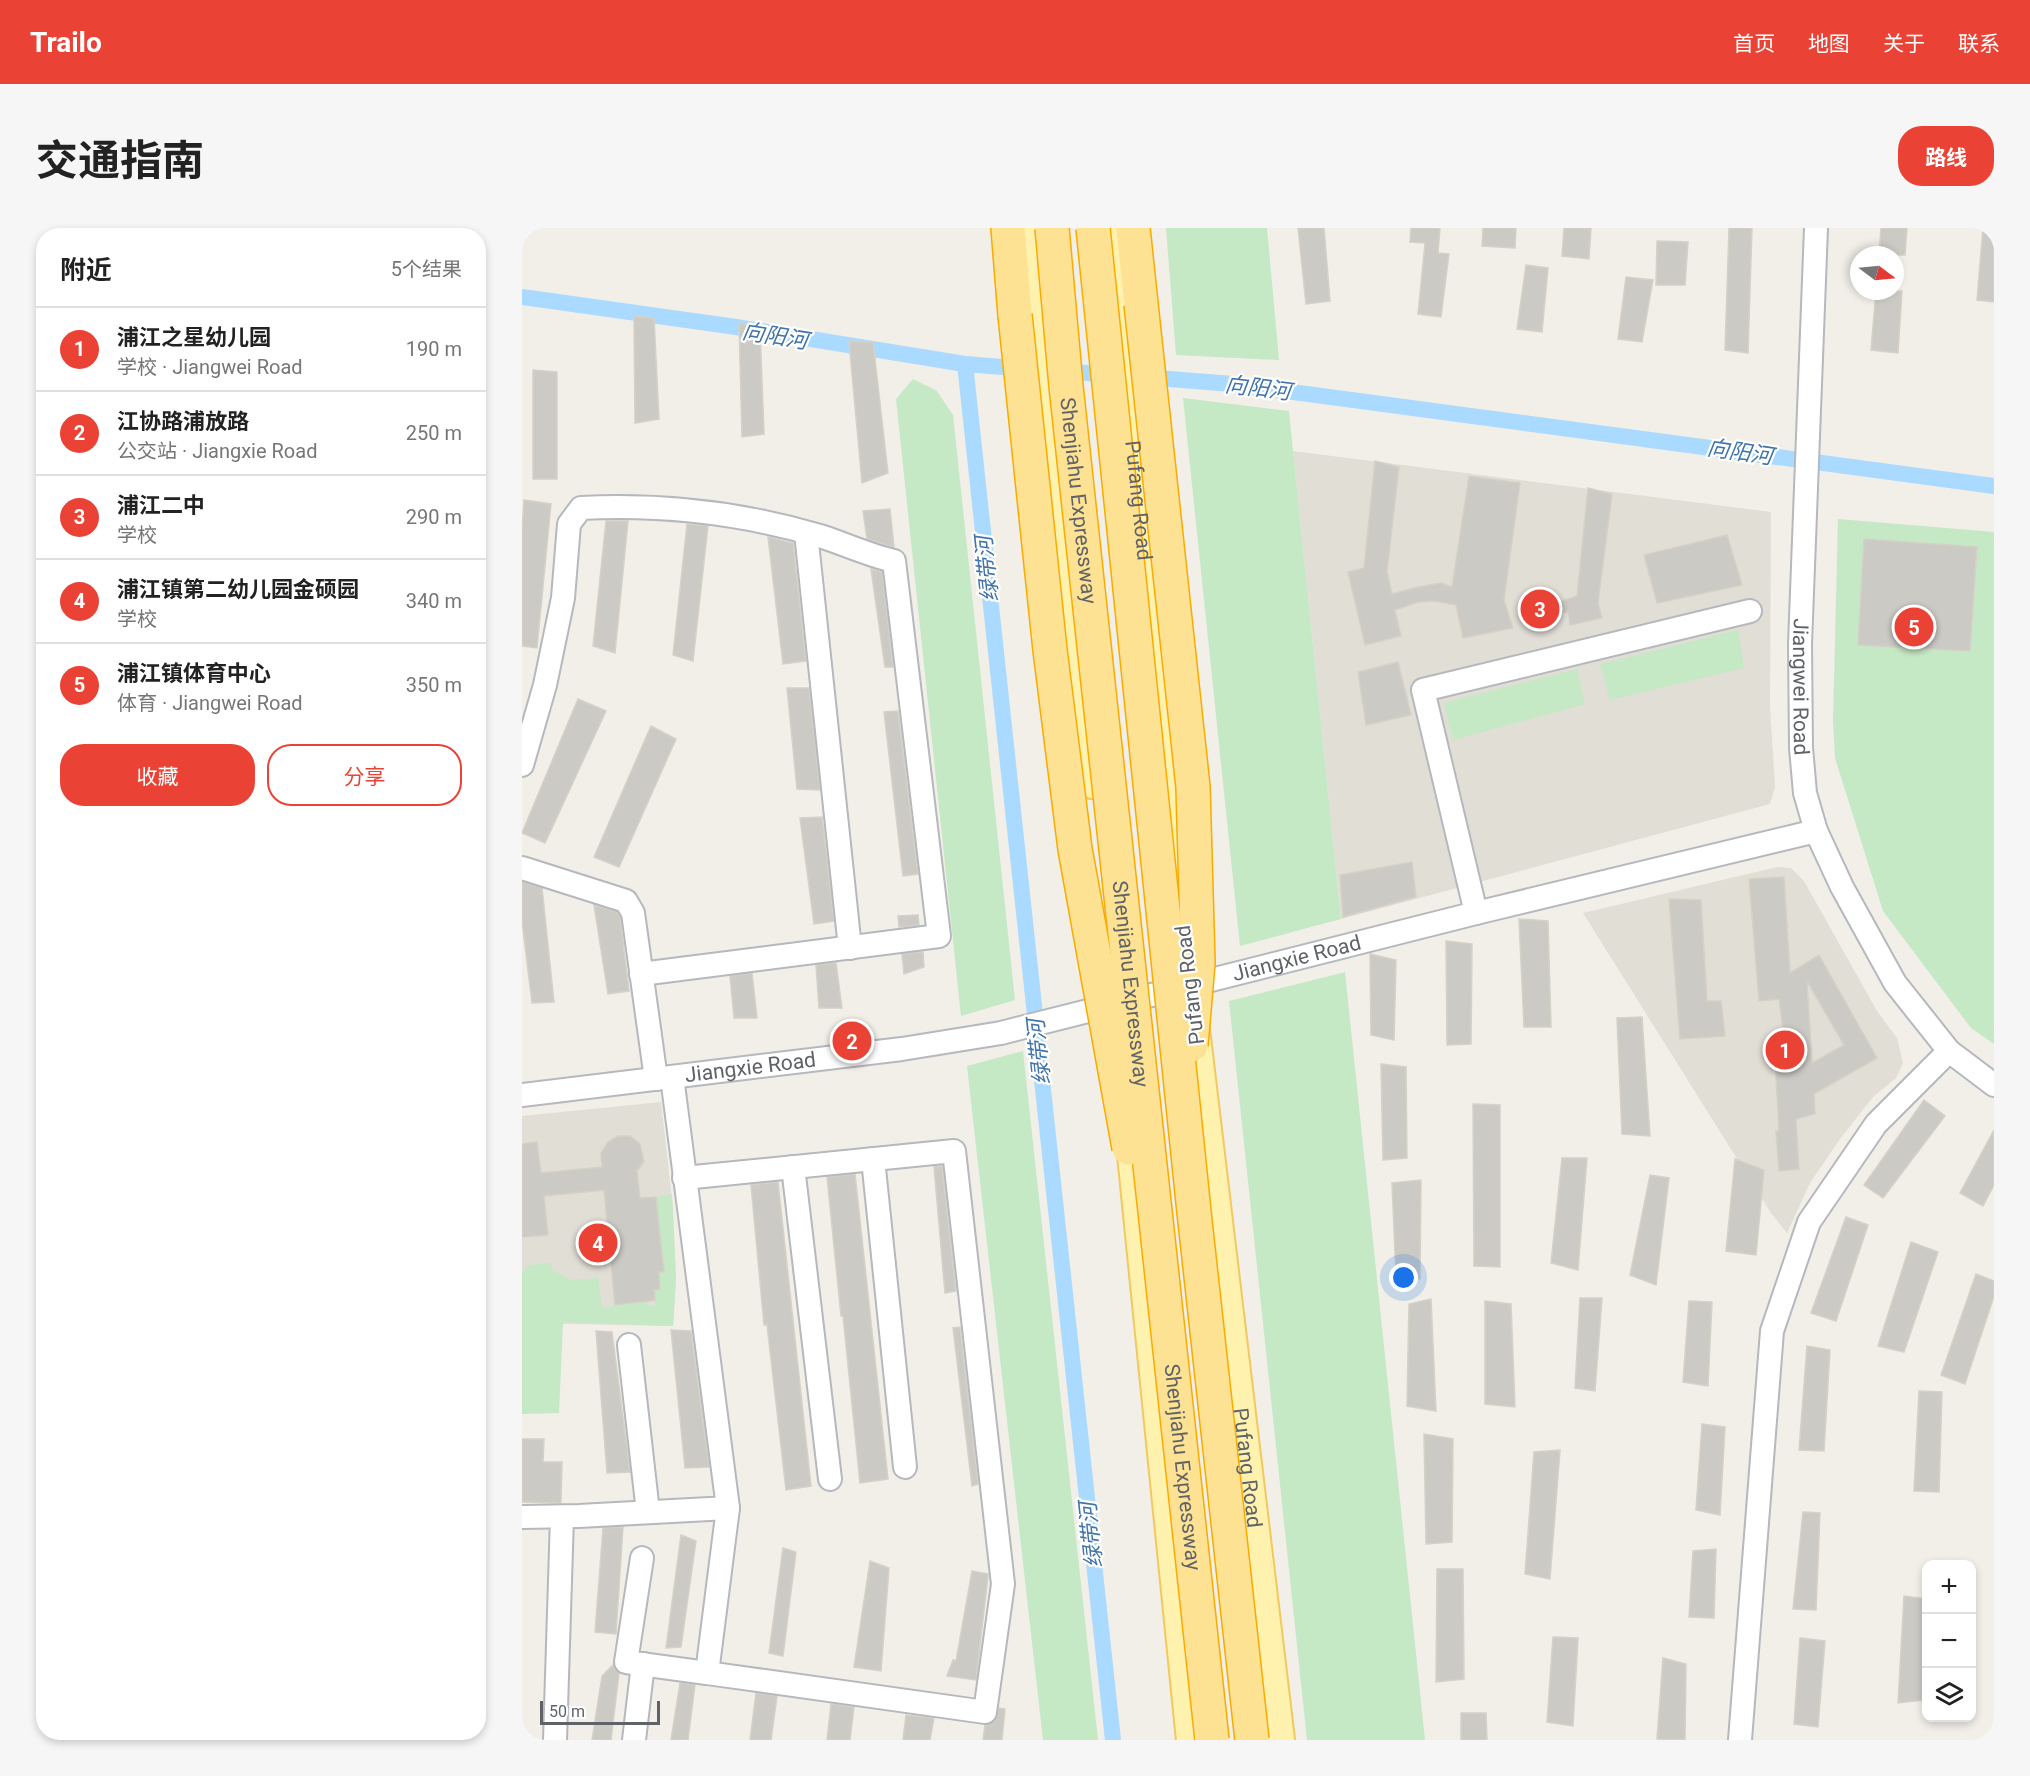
<!DOCTYPE html>
<html lang="zh">
<meta charset="utf-8">
<style>
:root{--surface:#fff;--page:#f6f6f6;--text:#222;--muted:#767676;--line:#e0e0e0;--accent:#ea4335}
body{margin:0;font-family:Roboto,"Noto Sans SC",sans-serif;background:var(--page);color:var(--text)}
.controls{position:absolute;right:18px;bottom:18px;display:grid;overflow:hidden;border-radius:12px;box-shadow:0 3px 9px #0003}
.controls button{width:54px;height:54px;display:grid;place-items:center;padding:0;border:0;border-bottom:2px solid var(--line);background:var(--surface);color:var(--text);font:30px sans-serif}
.compass{position:absolute;left:1328px;top:18px;width:54px;height:54px;border-radius:50%;background:var(--surface);box-shadow:0 3px 9px #0003;rotate:106deg}
.scale{position:absolute;left:18px;bottom:15px;width:120px;box-sizing:border-box;padding-left:6px;border:3px solid #5f6368;border-top:0;font-size:16px;line-height:21px;white-space:nowrap;color:#5f6368;-webkit-text-stroke:4px #fff;paint-order:stroke}
.you{position:absolute;left:882px;top:1050px;width:21px;height:21px;margin:-15px;border:4px solid #fff;border-radius:50%;background:#1a73e8;box-shadow:0 0 0 9px #1a73e833}
.badge{display:grid;place-items:center;width:39px;height:39px;border-radius:50%;background:var(--accent);color:#fff;font-size:20px;font-weight:700}
.pin{position:absolute;translate:-50% -50%;border:3px solid #fff;box-shadow:0 2px 6px #0006}
.list{margin:0;padding:0;list-style:none}
h2{display:flex;justify-content:space-between;align-items:center;height:78px;margin:0;padding:0 24px;font-size:26px}
h2 small{font-size:20px;font-weight:400;color:var(--muted)}
.list li{display:grid;grid-template-columns:39px 1fr auto;gap:18px;align-items:center;box-sizing:border-box;height:84px;padding:0 24px;border-top:2px solid var(--line)}
.list b{display:block;font-size:22px;white-space:nowrap}
.list p{margin:0;font-size:20px;white-space:nowrap;color:var(--muted)}
.list em{font-size:20px;font-style:normal;color:var(--muted)}
.actions{display:flex;gap:12px;padding:18px 24px}
.actions a{flex:1;padding:14px 0;border:2px solid var(--accent);border-radius:24px;text-align:center;font-size:21px;color:var(--accent)}
.actions .main{background:var(--accent);color:#fff}
.icon{flex:none;width:33px;height:33px;fill:none;stroke:currentColor;stroke-width:2;stroke-linecap:round;stroke-linejoin:round}
.map{position:relative;flex:none;width:1472px;height:1512px;overflow:hidden;border-radius:24px}
header{display:flex;align-items:center;gap:36px;box-sizing:border-box;height:84px;padding:0 30px;background:var(--accent);color:#fff}
header strong{font-size:28px}
nav{display:flex;gap:33px;margin-inline-start:auto;font-size:21px}
.intro{display:flex;align-items:center;justify-content:space-between;box-sizing:border-box;height:144px;padding:0 36px}
h1{margin:0;font-size:42px}
.button{padding:15px 27px;border-radius:24px;background:var(--accent);color:#fff;font-size:21px;font-weight:700}
main{display:flex;gap:36px;padding:0 36px}
aside{flex:1;background:var(--surface);border-radius:24px;box-shadow:0 3px 9px #0003}
.map>svg:first-child{display:block}
.education{fill:#e1ded6}
.green{fill:#c5e8c5}
.lines{fill:none;stroke-linecap:round;stroke-linejoin:round}
.canal{stroke:#aadaff;stroke-width:16}
.building{fill:#cccac5;stroke:#d6d1c6;stroke-width:1.5;fill-rule:evenodd}
.minor-casing{stroke:#b5b8bc;stroke-width:26}
.major-casing{stroke:#f2c960;stroke-width:32}
.highway-casing{stroke:#f9ab00;stroke-width:36}
.minor{stroke:#fff;stroke-width:22}
.major{stroke:#fff2af;stroke-width:28}
.highway{stroke:#fde293;stroke-width:33}
.highway-bridge-casing{stroke:#f9ab00;stroke-width:36;stroke-linecap:butt}
.highway-bridge{stroke:#fde293;stroke-width:33}
.labels{text-anchor:middle;dominant-baseline:central;stroke-width:4.5;stroke-linejoin:round;paint-order:stroke}
.street-label{font-size:21px;fill:#5f6368;stroke:#fff}
.water-label{font-size:22px;font-style:italic;fill:#4174aa;stroke:#fff}
</style>
<header>
<strong>Trailo</strong>
<nav><a>首页</a><a>地图</a><a>关于</a><a>联系</a></nav>
</header>
<div class="intro"><h1>交通指南</h1><a class="button">路线</a></div>
<main>
<aside>
<h2>附近<small>5个结果</small></h2>
<ul class="list">
<li><span class="badge">1</span><div><b>浦江之星幼儿园</b><p>学校 · Jiangwei Road</p></div><em>190 m</em></li>
<li><span class="badge">2</span><div><b>江协路浦放路</b><p>公交站 · Jiangxie Road</p></div><em>250 m</em></li>
<li><span class="badge">3</span><div><b>浦江二中</b><p>学校</p></div><em>290 m</em></li>
<li><span class="badge">4</span><div><b>浦江镇第二幼儿园金硕园</b><p>学校</p></div><em>340 m</em></li>
<li><span class="badge">5</span><div><b>浦江镇体育中心</b><p>体育 · Jiangwei Road</p></div><em>350 m</em></li>
</ul>
<div class="actions"><a class="main">收藏</a><a>分享</a></div>
</aside>
<div class="map">
<svg width="1472" height="1512" viewBox="0 0 1472 1512">
<rect width="100%" height="100%" fill="#f1efe8"/>
<!-- education -->
<path class="education" d="M 771,223 L 1249,284 L 1248,478 L 1253,559 L 1248,576 L 819,691 Z
M 1255,639 L 1269,640 L 1282,653 L 1355,783 L 1375,810 L 1381,835 L 1374,850 L 1351,869 L 1318,911 L 1288,955 L 1265,1005 L 1249,985 L 1061,685 Z
M 139,874 L 151,980 L 154,1051 L 151,1098 L 0,1095 L 0,888 Z"/>
<!-- green -->
<path class="green" d="M 644,0 L 745,0 L 757,132 L 654,127 Z
M 391,151 L 415,163 L 431,187 L 493,772 L 439,788 L 374,171 Z
M 661,170 L 767,183 L 771,223 L 819,691 L 718,718 Z
M 1316,291 L 1472,304 L 1472,816 L 1449,800 L 1361,683 L 1313,530 L 1311,493 Z
M 1216,402 L 1222,440 L 1088,472 L 1078,436 Z
M 1055,441 L 1063,476 L 931,512 L 922,475 Z
M 823,744 L 903,1512 L 785,1512 L 707,773 Z
M 501,823 L 576,1512 L 521,1512 L 445,838 Z
M 150,966 L 154,1051 L 151,1098 L 41,1094 L 37,1185 L 0,1186 L 0,1045 L 7,1037 L 30,1035 L 30,1042 L 49,1052 L 76,1050 L 80,1080 L 125,1073 L 125,1078 L 133,1078 L 132,1062 L 138,1061 L 137,1044 L 141,1044 L 134,969 Z"/>
<g class="lines">
<!-- canal -->
<path class="canal" d="M 0,69 L 214,99 L 443,136 L 504,141
M 443,136 L 591,1512
M 539,143 L 591,147
M 622,149 L 711,156 L 1472,258"/>
</g>
<!-- building -->
<path class="building" d="M 776,0 L 802,0 L 808,73 L 784,76 Z
M 889,0 L 918,0 L 916,25 L 927,26 L 919,89 L 896,86 L 903,15 L 888,14 Z
M 961,0 L 994,0 L 993,20 L 960,18 Z
M 1042,0 L 1069,0 L 1067,31 L 1040,28 Z
M 1207,0 L 1230,0 L 1226,125 L 1203,122 Z
M 1359,0 L 1385,0 L 1383,27 L 1357,27 Z
M 1461,0 L 1472,0 L 1472,74 L 1455,72 Z
M 1135,13 L 1166,14 L 1163,57 L 1134,57 Z
M 1004,37 L 1026,40 L 1020,104 L 995,101 Z
M 1104,49 L 1131,52 L 1120,114 L 1096,111 Z
M 1354,63 L 1380,63 L 1376,125 L 1349,122 Z
M 112,88 L 132,90 L 137,191 L 113,195 Z
M 217,95 L 238,99 L 242,206 L 220,209 Z
M 327,113 L 351,114 L 366,245 L 340,255 Z
M 11,142 L 35,144 L 35,251 L 11,251 Z
M 853,233 L 877,239 L 865,344 L 870,366 L 896,359 L 919,355 L 930,359 L 947,248 L 998,255 L 982,372 L 991,400 L 941,410 L 934,377 L 912,373 L 896,374 L 873,382 L 879,408 L 843,417 L 826,344 L 842,340 Z
M 1066,260 L 1090,266 L 1076,375 L 1080,390 L 1048,397 L 1046,383 L 1020,391 L 1016,381 L 1055,368 Z
M 2,272 L 29,276 L 15,420 L 0,418 L 0,302 Z
M 368,281 L 372,319 L 345,311 L 341,283 Z
M 84,293 L 106,293 L 93,425 L 71,418 Z
M 165,296 L 186,298 L 171,433 L 151,427 Z
M 1205,307 L 1220,357 L 1135,375 L 1122,327 Z
M 246,309 L 271,315 L 284,433 L 261,436 Z
M 1342,311 L 1455,319 L 1448,423 L 1336,417 Z
M 349,341 L 360,344 L 371,439 L 363,439 Z
M 876,434 L 889,487 L 844,497 L 836,444 Z
M 265,460 L 287,460 L 298,562 L 275,561 Z
M 56,471 L 84,483 L 23,615 L 0,605 Z
M 376,483 L 396,646 L 381,648 L 362,484 Z
M 129,498 L 154,511 L 97,639 L 72,629 Z
M 300,589 L 312,693 L 292,696 L 278,590 Z
M 890,634 L 894,669 L 821,689 L 818,647 Z
M 1262,649 L 1268,745 L 1297,727 L 1355,830 L 1292,866 L 1293,886 L 1274,891 L 1277,941 L 1257,943 L 1254,903 L 1257,903 L 1252,810 L 1262,808 L 1257,771 L 1237,773 L 1227,651 ZM 1285,753 L 1322,817 L 1290,835 Z
M 0,654 L 20,660 L 32,774 L 10,775 L 0,693 Z
M 1147,671 L 1179,672 L 1185,773 L 1199,773 L 1203,808 L 1158,811 Z
M 72,677 L 95,684 L 98,689 L 107,763 L 86,766 Z
M 396,687 L 397,697 L 377,699 L 376,688 Z
M 997,691 L 1026,693 L 1029,799 L 1002,799 Z
M 924,713 L 950,716 L 949,816 L 925,817 Z
M 401,724 L 402,739 L 382,746 L 380,726 Z
M 848,726 L 874,732 L 872,812 L 849,807 Z
M 314,735 L 320,780 L 297,780 L 294,737 Z
M 230,745 L 235,790 L 212,790 L 208,748 Z
M 1120,789 L 1128,908 L 1100,906 L 1095,790 Z
M 859,836 L 884,839 L 885,930 L 861,932 Z
M 1402,872 L 1423,888 L 1361,970 L 1342,957 Z
M 951,876 L 978,877 L 978,1039 L 952,1038 Z
M 1472,902 L 1472,957 L 1461,978 L 1438,965 Z
M 96,908 L 108,908 L 118,916 L 122,933 L 115,943 L 118,970 L 134,969 L 142,1044 L 137,1044 L 138,1061 L 132,1062 L 133,1072 L 93,1077 L 82,962 L 22,968 L 26,1007 L 0,1009 L 0,916 L 15,914 L 19,945 L 80,939 L 79,925 L 86,914 Z
M 1040,930 L 1065,930 L 1056,1042 L 1029,1035 Z
M 1213,931 L 1242,942 L 1234,1027 L 1204,1023 Z
M 420,938 L 434,1063 L 423,1065 L 412,939 Z
M 333,946 L 366,1251 L 338,1255 L 321,1088 L 319,1088 L 305,949 Z
M 1128,947 L 1147,950 L 1134,1057 L 1108,1047 Z
M 899,952 L 898,1051 L 874,1048 L 870,955 Z
M 256,954 L 289,1258 L 264,1262 L 245,1097 L 242,1097 L 229,957 Z
M 1324,989 L 1346,997 L 1314,1093 L 1289,1085 Z
M 1389,1014 L 1416,1024 L 1382,1124 L 1356,1118 Z
M 1454,1046 L 1472,1053 L 1472,1068 L 1443,1156 L 1419,1147 Z
M 1058,1070 L 1080,1070 L 1073,1163 L 1053,1160 Z
M 909,1071 L 914,1183 L 885,1178 L 887,1076 Z
M 963,1073 L 989,1076 L 993,1179 L 963,1176 Z
M 1167,1073 L 1190,1074 L 1186,1158 L 1161,1154 Z
M 438,1099 L 456,1256 L 450,1258 L 431,1100 Z
M 149,1102 L 169,1103 L 187,1239 L 163,1240 Z
M 74,1103 L 90,1104 L 108,1244 L 85,1245 Z
M 1285,1118 L 1308,1122 L 1302,1223 L 1277,1222 Z
M 1397,1163 L 1420,1164 L 1417,1264 L 1392,1263 Z
M 1180,1196 L 1203,1199 L 1198,1287 L 1174,1282 Z
M 902,1206 L 931,1211 L 930,1314 L 904,1316 Z
M 0,1211 L 22,1211 L 21,1234 L 40,1234 L 39,1275 L 0,1274 Z
M 1038,1222 L 1028,1351 L 1003,1346 L 1012,1224 Z
M 1281,1284 L 1298,1285 L 1294,1382 L 1271,1381 Z
M 101,1299 L 94,1406 L 73,1404 L 81,1300 Z
M 159,1307 L 174,1313 L 159,1419 L 144,1420 Z
M 261,1320 L 274,1324 L 261,1428 L 247,1425 Z
M 1194,1321 L 1192,1390 L 1167,1389 L 1171,1323 Z
M 348,1333 L 367,1340 L 359,1443 L 332,1439 Z
M 915,1341 L 941,1341 L 942,1451 L 914,1454 Z
M 450,1343 L 466,1346 L 466,1348 L 454,1452 L 425,1448 L 431,1432 L 434,1433 Z
M 1382,1368 L 1404,1371 L 1401,1472 L 1376,1475 Z
M 1031,1409 L 1056,1410 L 1051,1498 L 1025,1494 Z
M 1278,1410 L 1303,1413 L 1296,1499 L 1272,1496 Z
M 1141,1430 L 1164,1436 L 1163,1512 L 1135,1511 Z
M 91,1437 L 97,1445 L 89,1512 L 70,1512 L 80,1448 Z
M 158,1455 L 173,1457 L 166,1512 L 149,1512 Z
M 234,1465 L 255,1468 L 249,1512 L 228,1512 Z
M 309,1476 L 332,1479 L 328,1512 L 305,1512 Z
M 477,1480 L 483,1481 L 480,1512 L 461,1512 L 463,1497 L 473,1493 Z
M 939,1485 L 964,1485 L 965,1512 L 939,1512 Z
M 384,1487 L 412,1490 L 408,1512 L 381,1512 Z"/>
<g class="lines">
<!-- minor casing -->
<g class="minor-casing">
<g id="minor">
<path id="s1" d="M 1294,0 L 1278,416 L 1279,520 L 1283,565 L 1294,603 L 1320,659 L 1373,755 L 1427,823 L 1472,857"/>
<path d="M 284,305 L 328,720"/>
<path d="M 0,537 L 23,457 L 41,370 L 47,296 L 59,280 C 140,276 220,285 298,308 C 323,316 346,327 372,333 L 417,708 L 119,746"/>
<path d="M 0,640 L 104,673 L 111,685 L 134,851"/>
<path d="M 954,685 L 901,462 L 1228,383"/>
<path id="s2" d="M 0,867 L 380,821 L 479,805 L 954,685 L 1294,603"/>
<path d="M 351,931 L 383,1239"/>
<path d="M 271,939 L 308,1251"/>
<path d="M 162,950 L 432,923 L 481,1356 L 463,1484 L 185,1445 L 206,1280"/>
<path d="M 107,1117 L 126,1284"/>
<path d="M 0,1289 L 57,1288 L 206,1280 L 150,849"/>
<path d="M 120,1330 L 104,1434 L 185,1445"/>
<path d="M 33,1512 L 40,1289"/>
<path d="M 112,1512 L 121,1436"/>
<path d="M 1218,1512 L 1250,1103 L 1287,994 L 1354,896 L 1427,823"/>
</g>
</g>
<!-- major casing -->
<g class="major-casing">
<g id="major">
<path d="M 514,0 L 521,105 L 570,556"/>
<path id="s3" d="M 588,0 L 661,697"/>
<path id="s4" d="M 672,793 L 758,1512"/>
<path d="M 607,897 L 669,1512"/>
</g>
</g>
<!-- highway casing -->
<g class="highway-casing">
<path id="highway" d="M 486,0 L 493,87
M 611,0 L 619,76"/>
</g>
<!-- minor -->
<use href="#minor" class="minor"/>
<!-- major -->
<use href="#major" class="major"/>
<!-- highway -->
<use href="#highway" class="highway"/>
<!-- highway-bridge casing -->
<g class="highway-bridge-casing">
<g id="highway-bridge">
<path id="s5" d="M 530,0 L 544,158 L 690,1512"/>
<path d="M 571,0 L 672,984 L 730,1512"/>
<path d="M 619,76 L 671,559 L 676,735 L 669,817"/>
<path d="M 493,87 L 528,422 L 553,621 L 607,920"/>
</g>
</g>
<!-- highway-bridge -->
<use href="#highway-bridge" class="highway-bridge"/>
</g>
<g class="labels">
<!-- street labels -->
<g class="street-label">
<text stroke="none"><textPath href="#s5" startOffset="274">Shenjiahu Expressway</textPath></text>
<text stroke="none"><textPath href="#s3" startOffset="274">Pufang Road</textPath></text>
<text stroke="none"><textPath href="#s1" startOffset="459">Jiangwei Road</textPath></text>
<text stroke="none"><textPath href="#s2" startOffset="788">Jiangxie Road</textPath></text>
<text stroke="none"><textPath href="#s5" startOffset="760">Shenjiahu Expressway</textPath></text>
<text transform="translate(668 757) rotate(-97)">Pufang Road</text>
<text stroke="none"><textPath href="#s2" startOffset="230">Jiangxie Road</textPath></text>
<text stroke="none"><textPath href="#s5" startOffset="1246">Shenjiahu Expressway</textPath></text>
<text stroke="none"><textPath href="#s4" startOffset="450">Pufang Road</textPath></text>
</g>
<!-- water labels -->
<g class="water-label">
<text transform="translate(253 108) rotate(9)">向阳河</text>
<text transform="translate(736 160) rotate(7)">向阳河</text>
<text transform="translate(1218 224) rotate(8)">向阳河</text>
<text transform="translate(465 341) rotate(-96)">绿带河</text>
<text transform="translate(517 824) rotate(-96)">绿带河</text>
<text transform="translate(569 1307) rotate(-96)">绿带河</text>
</g>
</g>
</svg>
<div class="controls">
<button>+</button>
<button>−</button>
<button><svg class="icon" aria-label="layers" viewBox="0 0 24 24"><path d="M12 4l9 5-9 5-9-5zM3 14l9 5 9-5"/></svg></button>
</div>
<svg class="compass" viewBox="-18 -18 36 36"><path d="M0-13l5 13h-10z" fill="#e53935"/><path d="M0 13l5-13h-10z" fill="#767676"/></svg>
<div class="scale">50 m</div>
<div class="you"></div>
<div class="pin badge" style="left:1263px;top:822px">1</div>
<div class="pin badge" style="left:330px;top:813px">2</div>
<div class="pin badge" style="left:1018px;top:381px">3</div>
<div class="pin badge" style="left:76px;top:1015px">4</div>
<div class="pin badge" style="left:1392px;top:399px">5</div>
</div>
</main>
